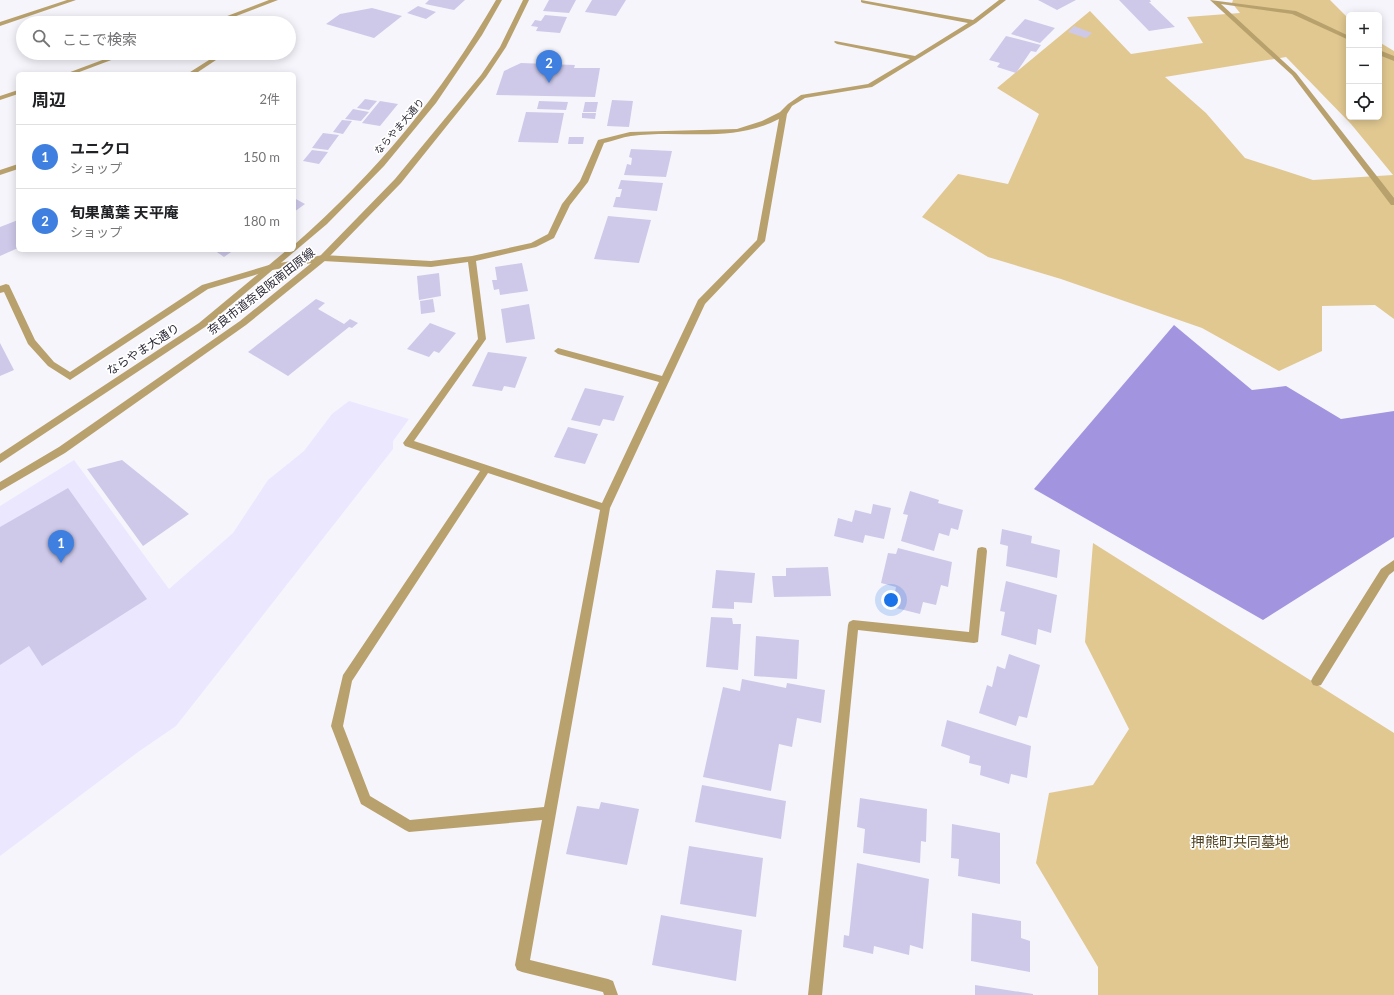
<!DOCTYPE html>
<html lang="ja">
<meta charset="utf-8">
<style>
:root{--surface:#fff;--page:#f2f2f2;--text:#202124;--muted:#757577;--line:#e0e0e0;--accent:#b45309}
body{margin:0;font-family:Lato,"Noto Sans JP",sans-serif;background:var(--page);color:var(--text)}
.controls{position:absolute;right:12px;top:12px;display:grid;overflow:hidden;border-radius:6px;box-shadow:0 2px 10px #0003}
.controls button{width:36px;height:36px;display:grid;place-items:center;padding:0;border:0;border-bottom:1px solid var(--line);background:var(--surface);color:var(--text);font:20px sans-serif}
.you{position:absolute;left:891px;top:600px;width:14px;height:14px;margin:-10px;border:3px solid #fff;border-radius:50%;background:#1a73e8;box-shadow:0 0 0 6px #1a73e833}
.badge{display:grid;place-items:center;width:26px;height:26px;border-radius:50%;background:var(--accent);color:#fff;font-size:13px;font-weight:700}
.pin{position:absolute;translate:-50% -33px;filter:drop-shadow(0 1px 2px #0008)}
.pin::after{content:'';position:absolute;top:21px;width:14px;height:12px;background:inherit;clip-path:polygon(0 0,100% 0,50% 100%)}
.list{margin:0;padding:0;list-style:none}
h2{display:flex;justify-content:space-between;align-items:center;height:52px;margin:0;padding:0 16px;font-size:17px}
h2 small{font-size:13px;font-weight:400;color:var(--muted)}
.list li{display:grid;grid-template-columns:26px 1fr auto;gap:12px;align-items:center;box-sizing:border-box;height:64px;padding:0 16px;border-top:1px solid var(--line)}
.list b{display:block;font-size:15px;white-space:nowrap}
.list p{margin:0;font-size:13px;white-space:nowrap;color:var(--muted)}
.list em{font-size:13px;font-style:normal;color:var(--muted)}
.icon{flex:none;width:22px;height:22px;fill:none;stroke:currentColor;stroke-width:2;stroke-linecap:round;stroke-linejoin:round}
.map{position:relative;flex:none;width:1394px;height:995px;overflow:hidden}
.search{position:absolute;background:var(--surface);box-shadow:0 2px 10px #0003;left:16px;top:16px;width:280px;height:44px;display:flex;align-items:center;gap:10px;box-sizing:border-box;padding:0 14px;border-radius:22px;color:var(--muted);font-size:15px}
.panel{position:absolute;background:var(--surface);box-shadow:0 2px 10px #0003;left:16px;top:72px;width:280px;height:180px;border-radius:6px}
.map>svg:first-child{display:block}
.built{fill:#ebe7ff}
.green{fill:#e1c891;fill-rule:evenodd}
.water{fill:#a394df}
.building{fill:#cec9e9}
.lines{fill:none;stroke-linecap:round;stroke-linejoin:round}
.minor{fill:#b8a16c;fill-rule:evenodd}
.tertiary{fill:#b8a16c;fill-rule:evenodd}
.labels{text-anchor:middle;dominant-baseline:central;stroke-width:3.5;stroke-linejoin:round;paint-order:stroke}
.far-street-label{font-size:10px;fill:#2c2a36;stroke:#fff}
.street-label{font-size:12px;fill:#2c2a36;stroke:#fff}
.near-park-label{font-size:14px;fill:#51421f;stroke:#fff}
</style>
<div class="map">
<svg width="1394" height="995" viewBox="0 0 1394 995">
<rect width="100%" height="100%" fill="#f6f5fc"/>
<!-- built -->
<path class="built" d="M 349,401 L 409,419 L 393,441 L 393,449 L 176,726 L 138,752 L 0,856 L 0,506 L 74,460 L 169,589 L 233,533 L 268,480 L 304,451 L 332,414 Z"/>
<!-- green -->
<path class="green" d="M 1233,0 L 1330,0 L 1349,19 L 1349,117 L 1379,117 L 1379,42 L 1394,51 L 1394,319 L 1375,305 L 1322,306 L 1322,351 L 1279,371 L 1202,328 L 1061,279 L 988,257 L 922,217 L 958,174 L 1008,184 L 1039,114 L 997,88 L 1090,11 L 1131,54 L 1203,43 L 1187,17 L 1240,13 L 1232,3 ZM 1286,57 L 1351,124 L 1393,175 L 1313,180 L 1245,158 L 1206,113 L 1165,77 Z
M 1093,543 L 1394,733 L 1394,995 L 1098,995 L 1098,967 L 1036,863 L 1049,793 L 1093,785 L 1129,729 L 1085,642 Z"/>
<!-- water -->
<path class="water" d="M 1174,325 L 1252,390 L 1286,386 L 1341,419 L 1394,411 L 1394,537 L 1263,620 L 1034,489 Z"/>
<!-- building -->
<path class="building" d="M 429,0 L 465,0 L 454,10 L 425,4 Z
M 549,0 L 576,0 L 569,13 L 543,11 Z
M 592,0 L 626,0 L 616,16 L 585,12 Z
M 1038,0 L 1076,0 L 1057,10 Z
M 1119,0 L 1150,0 L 1151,2 L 1149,2 L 1175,27 L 1149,31 Z
M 418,6 L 436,12 L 426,19 L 407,13 Z
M 372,8 L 402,16 L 374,38 L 326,24 L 340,14 Z
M 545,15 L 567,17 L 560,33 L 536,31 L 538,27 L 531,26 L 535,20 L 541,21 Z
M 1025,19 L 1055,28 L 1040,43 L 1011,34 Z
M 1074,26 L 1092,33 L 1086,38 L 1068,32 Z
M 1006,36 L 1041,45 L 1036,52 L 1031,51 L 1016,73 L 997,67 L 1000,63 L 989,60 Z
M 521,63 L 575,65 L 574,68 L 600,68 L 595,97 L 496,95 L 504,71 Z
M 365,99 L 377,101 L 369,110 L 357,108 Z
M 612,100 L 633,101 L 629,127 L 607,126 Z
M 380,101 L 398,104 L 380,126 L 362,123 Z
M 539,101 L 568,102 L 566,110 L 537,109 Z
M 585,102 L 598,102 L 596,112 L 583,112 Z
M 353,109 L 369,112 L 361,121 L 345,119 Z
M 526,112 L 564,113 L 558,143 L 518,142 Z
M 582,113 L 596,113 L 595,119 L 582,118 Z
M 342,120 L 352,121 L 343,134 L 333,132 Z
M 323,133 L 339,135 L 328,150 L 312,148 Z
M 569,137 L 584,137 L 583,144 L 568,144 Z
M 631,149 L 672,151 L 666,177 L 624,175 L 627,164 L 631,165 L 632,158 L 629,157 Z
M 312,150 L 328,152 L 319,164 L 303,161 Z
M 621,180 L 663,183 L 657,211 L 613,207 L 616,197 L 620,197 L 622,189 L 618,189 Z
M 294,198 L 305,204 L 294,212 Z
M 608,216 L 651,220 L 639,263 L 594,259 Z
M 18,220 L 18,248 L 0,256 L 0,227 Z
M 214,250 L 234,250 L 224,257 Z
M 522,263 L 528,291 L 500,295 L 499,289 L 494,290 L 492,280 L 497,280 L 495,267 Z
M 439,273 L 441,296 L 419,300 L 417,276 Z
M 316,299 L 325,303 L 318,309 L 344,324 L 350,319 L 358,323 L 352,328 L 349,327 L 288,376 L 248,352 Z
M 433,299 L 435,312 L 421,314 L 420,301 Z
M 529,304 L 535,339 L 506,343 L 501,309 Z
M 430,323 L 456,333 L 439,353 L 434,351 L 429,357 L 407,349 Z
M 0,343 L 14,370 L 0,376 Z
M 488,352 L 527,357 L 515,388 L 504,386 L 502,391 L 472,386 Z
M 585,388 L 624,396 L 614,421 L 603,419 L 600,426 L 571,420 Z
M 568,427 L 598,434 L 585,464 L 554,457 Z
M 122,460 L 189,514 L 143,546 L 87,469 Z
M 68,488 L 147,599 L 42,666 L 29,646 L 0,665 L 0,527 Z
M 910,491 L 939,500 L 938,503 L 963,510 L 958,530 L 951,528 L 949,536 L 939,533 L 934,551 L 901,541 L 908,515 L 903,514 Z
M 873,504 L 891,508 L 884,539 L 865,535 L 863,543 L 834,536 L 838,518 L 852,522 L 855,510 L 871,514 Z
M 1002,529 L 1032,536 L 1031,543 L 1060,550 L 1057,578 L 1006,566 L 1008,546 L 1000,544 Z
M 898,548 L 952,562 L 948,587 L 941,585 L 936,605 L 923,602 L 920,614 L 892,607 L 896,587 L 881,583 L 888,553 L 896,554 Z
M 828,567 L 831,596 L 774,597 L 772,576 L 786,576 L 786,568 Z
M 716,570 L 755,573 L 752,603 L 734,602 L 734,609 L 712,608 Z
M 1006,581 L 1057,595 L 1051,633 L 1038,629 L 1036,645 L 1001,635 L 1005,612 L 1000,611 Z
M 711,617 L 732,618 L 733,624 L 741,624 L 738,670 L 706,667 Z
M 756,636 L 799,640 L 797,679 L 754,676 Z
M 1009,654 L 1040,665 L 1027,718 L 1019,716 L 1016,726 L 979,713 L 987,685 L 992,687 L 997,666 L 1005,669 Z
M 742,679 L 786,688 L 787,683 L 825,690 L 821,723 L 797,718 L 792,747 L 779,744 L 771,791 L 703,777 L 723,687 L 740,691 Z
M 947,720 L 1031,746 L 1027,778 L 1011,774 L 1009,784 L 980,775 L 981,766 L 969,763 L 970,756 L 941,746 Z
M 702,785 L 786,801 L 781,839 L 695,822 Z
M 860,798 L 927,809 L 926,842 L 921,841 L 920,863 L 863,853 L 865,829 L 857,827 Z
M 601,802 L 639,809 L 627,865 L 566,854 L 577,806 L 599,809 Z
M 952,824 L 1000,833 L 1000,884 L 958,876 L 959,859 L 951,858 Z
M 689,846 L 763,858 L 756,917 L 680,904 Z
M 857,863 L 929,879 L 923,949 L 910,945 L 909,955 L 874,946 L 873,954 L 843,947 L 844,935 L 849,936 Z
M 972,913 L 1021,921 L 1021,938 L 1030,941 L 1030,972 L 971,961 Z
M 661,915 L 742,930 L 736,981 L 652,965 Z
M 975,985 L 1033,994 L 1033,995 L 975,995 Z"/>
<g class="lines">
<!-- minor -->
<path class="minor" d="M 67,0 L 76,0 L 0,26 L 0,22 Z
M 269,0 L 278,0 L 218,23 L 209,23 Z
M 861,0 L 973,20 L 999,0 L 1006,0 L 976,23 L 872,87 L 805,98 L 792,106 L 787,114 L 765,241 L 705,304 L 610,508 L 530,960 L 608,979 L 613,981 L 618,995 L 604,995 L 603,992 L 522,972 L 517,970 L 515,965 L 542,820 L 409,832 L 405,830 L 361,804 L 331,726 L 343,675 L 480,471 L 405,446 L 403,443 L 478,339 L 468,262 L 431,267 L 323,261 L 272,270 L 208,289 L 70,380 L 48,366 L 28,344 L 4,292 L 0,293 L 0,286 L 6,284 L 9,285 L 35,340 L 54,362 L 70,372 L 202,285 L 269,265 L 323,255 L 431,261 L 472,256 L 531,243 L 548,234 L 562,204 L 580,181 L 598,140 L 630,132 L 737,129 L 762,121 L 780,112 L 788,104 L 801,95 L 868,84 L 910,59 L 837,44 L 834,42 L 835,41 L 915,56 L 968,23 L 863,3 L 861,2 ZM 779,119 L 757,240 L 698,300 L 662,376 L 558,348 L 554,351 L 558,354 L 659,382 L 602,503 L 414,441 L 486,339 L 476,261 L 536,247 L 554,238 L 570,205 L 588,182 L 604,143 C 613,141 622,137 631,136 C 682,129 730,144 779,119 ZM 488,473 L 600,510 L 544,807 L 410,820 L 370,796 L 343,726 L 352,681 Z
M 1210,0 L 1296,11 L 1349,36 L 1349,40 L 1292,14 L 1221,4 L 1296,73 L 1394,198 L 1394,205 L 1391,205 L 1292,75 Z
M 1379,50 L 1394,56 L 1394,61 L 1379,55 Z
M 121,53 L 130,53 L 74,74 L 65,74 Z
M 204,53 L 211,53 L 216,60 L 195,74 L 187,74 L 209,60 Z
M 18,90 L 18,94 L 0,100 L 0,96 Z
M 18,164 L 18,169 L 0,175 L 0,170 Z
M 982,547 L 986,548 L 987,551 L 978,642 L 974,643 L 858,630 L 822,995 L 808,995 L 848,625 L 849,622 L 853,620 L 969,632 L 977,551 L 978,548 Z
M 1394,560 L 1394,571 L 1389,575 L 1321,685 L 1317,686 L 1313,685 L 1311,681 L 1313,677 L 1381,569 Z"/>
<!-- tertiary -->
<path class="tertiary" d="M 496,0 L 502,0 L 482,35 L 436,103 L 384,166 L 327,224 L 205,327 L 0,463 L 0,454 L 199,323 L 287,250 L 294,250 L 294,245 C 376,173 441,95 496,0 Z
M 523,0 L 529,0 L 506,47 L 486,77 L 401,183 L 326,260 L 246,325 L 65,453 L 0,491 L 0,482 L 59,447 L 240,321 L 320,256 L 395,179 L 481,75 L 500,47 Z"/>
</g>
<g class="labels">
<!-- far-street labels -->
<g class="far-street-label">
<text transform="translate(399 126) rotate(-49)">ならやま大通り</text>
</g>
<!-- street labels -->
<g class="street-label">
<text transform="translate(261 291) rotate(-38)">奈良市道奈良阪南田原線</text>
<text transform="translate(143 349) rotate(-33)">ならやま大通り</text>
</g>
<!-- near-park labels -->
<g class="near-park-label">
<text x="1240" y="841">押熊町共同墓地</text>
</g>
</g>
</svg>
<div class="controls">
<button>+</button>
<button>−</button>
<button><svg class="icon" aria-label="locate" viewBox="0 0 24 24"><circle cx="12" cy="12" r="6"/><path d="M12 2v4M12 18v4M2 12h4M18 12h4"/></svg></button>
</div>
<div class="you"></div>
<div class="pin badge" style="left:61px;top:563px;background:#3f7fe0">1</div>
<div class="pin badge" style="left:549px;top:83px;background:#3f7fe0">2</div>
<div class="search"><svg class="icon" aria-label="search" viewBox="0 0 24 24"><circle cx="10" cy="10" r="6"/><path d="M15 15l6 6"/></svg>ここで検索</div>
<section class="panel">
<h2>周辺<small>2件</small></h2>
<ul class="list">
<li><span class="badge" style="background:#3f7fe0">1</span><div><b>ユニクロ</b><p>ショップ</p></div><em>150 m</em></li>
<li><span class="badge" style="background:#3f7fe0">2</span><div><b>旬果萬葉 天平庵</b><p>ショップ</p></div><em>180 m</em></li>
</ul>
</section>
</div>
